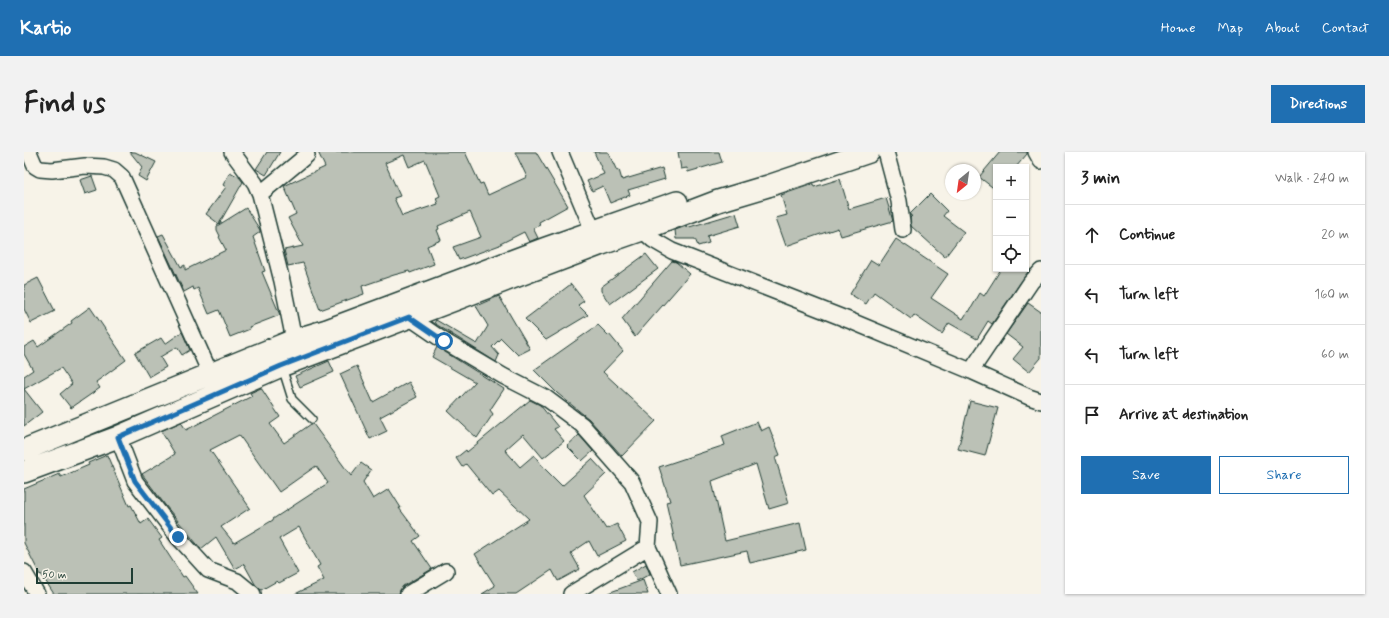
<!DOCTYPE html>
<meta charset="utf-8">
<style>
:root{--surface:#fff;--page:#f2f2f2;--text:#222;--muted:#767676;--line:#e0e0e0;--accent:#1f6fb2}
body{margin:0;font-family:Mynerve,sans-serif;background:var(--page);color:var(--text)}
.controls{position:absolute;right:12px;top:12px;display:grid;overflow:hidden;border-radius:0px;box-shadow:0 1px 3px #0004}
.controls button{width:36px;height:36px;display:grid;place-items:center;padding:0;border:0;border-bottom:1px solid var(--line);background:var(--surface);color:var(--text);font:20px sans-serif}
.compass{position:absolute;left:921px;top:12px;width:36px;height:36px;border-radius:50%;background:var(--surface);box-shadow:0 1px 3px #0004;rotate:209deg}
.scale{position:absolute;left:12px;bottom:10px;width:97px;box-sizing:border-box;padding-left:4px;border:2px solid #1f3d34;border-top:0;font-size:11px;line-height:14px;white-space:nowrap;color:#1f3d34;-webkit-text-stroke:3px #f7f3e8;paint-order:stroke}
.stop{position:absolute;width:12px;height:12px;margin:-9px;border:3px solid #1f6fb2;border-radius:50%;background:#fff}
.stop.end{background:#1f6fb2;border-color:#fff;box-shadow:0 1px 4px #0008}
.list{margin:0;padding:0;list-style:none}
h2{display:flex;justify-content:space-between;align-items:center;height:52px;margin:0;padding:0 16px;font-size:17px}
h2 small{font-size:13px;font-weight:400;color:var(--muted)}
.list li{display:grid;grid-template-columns:26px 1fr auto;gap:12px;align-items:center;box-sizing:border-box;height:60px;padding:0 16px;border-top:1px solid var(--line)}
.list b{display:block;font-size:15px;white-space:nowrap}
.list em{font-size:13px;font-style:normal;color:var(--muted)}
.actions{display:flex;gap:8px;padding:12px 16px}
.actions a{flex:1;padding:9px 0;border:1px solid var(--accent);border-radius:0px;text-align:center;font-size:14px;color:var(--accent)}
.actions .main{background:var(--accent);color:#fff}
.icon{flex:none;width:22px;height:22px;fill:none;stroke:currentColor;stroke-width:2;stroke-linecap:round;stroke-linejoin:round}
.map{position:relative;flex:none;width:1017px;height:442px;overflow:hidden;border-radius:0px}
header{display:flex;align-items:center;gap:24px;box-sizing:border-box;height:56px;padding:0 20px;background:var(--accent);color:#fff}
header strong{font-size:19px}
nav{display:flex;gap:22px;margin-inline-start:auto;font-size:14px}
.intro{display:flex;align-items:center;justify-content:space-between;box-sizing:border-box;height:96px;padding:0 24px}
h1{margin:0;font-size:28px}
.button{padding:10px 18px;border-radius:0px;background:var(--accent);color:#fff;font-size:14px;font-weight:700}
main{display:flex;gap:24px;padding:0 24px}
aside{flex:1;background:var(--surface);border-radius:0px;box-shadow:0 1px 3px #0004}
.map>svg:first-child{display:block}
.building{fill:#bbc1b6;stroke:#1f3d34;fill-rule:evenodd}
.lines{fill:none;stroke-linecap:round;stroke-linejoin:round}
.service-casing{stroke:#1f3d34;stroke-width:10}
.minor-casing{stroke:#1f3d34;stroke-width:18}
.secondary-casing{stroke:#1f3d34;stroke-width:24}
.service{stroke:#f7f3e8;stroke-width:7}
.minor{stroke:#f7f3e8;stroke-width:15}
.secondary{stroke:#f7f3e8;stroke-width:21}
.route{stroke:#1f6fb2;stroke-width:5}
</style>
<header>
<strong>Kartio</strong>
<nav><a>Home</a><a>Map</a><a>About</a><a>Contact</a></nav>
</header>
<div class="intro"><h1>Find us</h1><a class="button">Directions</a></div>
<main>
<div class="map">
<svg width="1017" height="442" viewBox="0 0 1017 442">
<rect width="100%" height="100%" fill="#f7f3e8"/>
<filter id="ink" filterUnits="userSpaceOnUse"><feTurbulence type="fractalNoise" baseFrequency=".025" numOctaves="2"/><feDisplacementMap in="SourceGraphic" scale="8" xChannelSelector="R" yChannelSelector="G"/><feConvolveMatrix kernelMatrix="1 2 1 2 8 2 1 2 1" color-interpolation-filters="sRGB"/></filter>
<g filter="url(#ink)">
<!-- building -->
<path class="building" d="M 106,0 L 111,0 L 132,10 L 122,29 L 114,24 L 118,15 Z
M 243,0 L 256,0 L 242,23 L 232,17 Z
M 294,0 L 441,0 L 456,32 L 459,31 L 464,43 L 503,25 L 491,0 L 512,0 L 544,54 L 515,70 L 516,73 L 509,76 L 514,86 L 505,90 L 500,80 L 476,92 L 476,93 L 435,108 L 429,95 L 457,85 L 446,60 L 414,74 L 415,77 L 413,78 L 417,88 L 403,94 L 410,112 L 386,121 L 385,119 L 370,123 L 338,134 L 340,142 L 296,158 L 279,111 L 264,114 L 260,98 L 279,94 L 264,66 L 272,62 L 260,34 L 301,15 ZM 380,3 L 385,15 L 401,8 L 416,44 L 412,46 L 414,52 L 378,64 L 370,46 L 376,44 L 361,11 Z
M 570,0 L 584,0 L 593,19 L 595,18 L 598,28 L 638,16 L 641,27 L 604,38 L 606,43 L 586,51 L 579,34 L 568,39 L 563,29 L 580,22 Z
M 654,0 L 695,0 L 698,10 L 664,20 L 663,16 L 657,17 Z
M 976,0 L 1003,0 L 1003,2 L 992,15 L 972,15 L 972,38 L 955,25 Z
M 206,20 L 215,25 L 219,30 L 195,72 L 182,62 L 202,35 L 199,33 Z
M 68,24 L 73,38 L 61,42 L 56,28 Z
M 816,27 L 825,57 L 862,46 L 869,69 L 817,84 L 814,76 L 762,94 L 752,66 L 763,63 L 757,43 L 789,32 L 790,35 Z
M 906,42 L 923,59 L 919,64 L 940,80 L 921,105 L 887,74 L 886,66 L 888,64 L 886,64 L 886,62 Z
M 222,56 L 236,78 L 236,80 L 229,85 L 241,119 L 238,120 L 256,163 L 225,175 L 226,177 L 206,185 L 195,158 L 185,162 L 174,136 L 170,138 L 169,135 L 160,140 L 134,84 L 139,82 L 157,115 L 161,113 L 161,118 L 202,98 L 195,85 L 196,84 L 193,78 L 193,74 Z
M 712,61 L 716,74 L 683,84 L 685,91 L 674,94 L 671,87 L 652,87 L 651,78 L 662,74 L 662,76 Z
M 872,87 L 924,122 L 907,146 L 939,167 L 944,159 L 945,160 L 956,141 L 960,144 L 977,117 L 1006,117 L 968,172 L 964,169 L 953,187 L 925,171 L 918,182 L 890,163 L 887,167 L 850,140 L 842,152 L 826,142 L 847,108 L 855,113 Z
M 622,102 L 634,117 L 586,152 L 577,139 L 577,135 Z
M 648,109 L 652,110 L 666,122 L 611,185 L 598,167 Z
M 14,126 L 31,159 L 7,171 L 0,157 L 0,133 Z
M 547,132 L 560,149 L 554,153 L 564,163 L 522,188 L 501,167 Z
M 475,144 L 506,197 L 494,203 L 477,186 L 468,195 L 475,203 L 472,210 L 410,171 L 412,168 L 453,192 L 464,174 L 452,154 Z
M 1004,151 L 1017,160 L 1017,206 L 1005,220 L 989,207 L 999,195 L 982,182 Z
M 66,155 L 102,208 L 72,230 L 76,236 L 47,256 L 36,242 L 48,232 L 37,216 L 0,237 L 18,260 L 0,274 L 0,224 L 9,218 L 0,202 L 0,195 L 10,189 L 14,195 L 48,171 L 47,169 Z
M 574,173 L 584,183 L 585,182 L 599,199 L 579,220 L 632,269 L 598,304 L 565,267 L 533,241 L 510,218 Z
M 158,180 L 166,198 L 158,203 L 153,195 L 136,205 L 142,215 L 125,225 L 111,201 L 137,186 L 141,192 Z
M 413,195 L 480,237 L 466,258 L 469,262 L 453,286 L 424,259 L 451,230 L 408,205 Z
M 305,209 L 310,220 L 276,235 L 271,224 Z
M 333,214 L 349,250 L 385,230 L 393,245 L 356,265 L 363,279 L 346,287 L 316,222 Z
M 237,236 L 256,265 L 246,272 L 260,291 L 287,272 L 289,272 L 327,324 L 337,311 L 347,318 L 339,330 L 349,347 L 365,337 L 377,356 L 375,356 L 396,384 L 389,389 L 408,417 L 379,434 L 376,438 L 375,442 L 271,442 L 300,428 L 293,415 L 296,413 L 275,375 L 255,387 L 274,421 L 255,431 L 253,429 L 237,438 L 231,432 L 220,412 L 211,417 L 192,385 L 177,397 L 141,353 L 118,322 L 151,302 L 137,279 L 157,270 L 162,278 L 228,244 L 226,241 ZM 215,283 L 255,340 L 292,314 L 304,331 L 249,367 L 249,368 L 210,391 L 197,375 L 226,356 L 186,298 Z
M 506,248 L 516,253 L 534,275 L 530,277 L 540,289 L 519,306 L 499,282 L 481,298 L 496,315 L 510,303 L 520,316 L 538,334 L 568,307 L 582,322 L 560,343 L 582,377 L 593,372 L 602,389 L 573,404 L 565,389 L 547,401 L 556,417 L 534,429 L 528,418 L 492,442 L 458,442 L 471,434 L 451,402 L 505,367 L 475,339 L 468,344 L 442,312 L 438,315 L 432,306 L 442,298 L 443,300 Z
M 946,249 L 974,256 L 961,304 L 934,297 Z
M 733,270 L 737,279 L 745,275 L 756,303 L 751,305 L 765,351 L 745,357 L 732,312 L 688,329 L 701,389 L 776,371 L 782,398 L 726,411 L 723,399 L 656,413 L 642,350 L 646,349 L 635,315 L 701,293 L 698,284 Z
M 555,283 L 569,299 L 558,309 L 543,294 Z
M 83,303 L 105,354 L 107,353 L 117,372 L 124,367 L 138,386 L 135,388 L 159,425 L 161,424 L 174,442 L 30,442 L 17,422 L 16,423 L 0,391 L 0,337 L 35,322 L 37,325 L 65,313 L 64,311 Z
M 622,412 L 626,422 L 613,429 L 608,420 Z
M 619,428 L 624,442 L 585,442 L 584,441 Z"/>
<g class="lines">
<!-- service casing -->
<g class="service-casing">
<path id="service" d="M 258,215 L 268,247 L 288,267"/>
</g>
<!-- minor casing -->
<g class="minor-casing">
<path id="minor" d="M 5,0 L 11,14 L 16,17 L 28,18 L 61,14 L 80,15 L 90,18 L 98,25 L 186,221
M 208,0 L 231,31 L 236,42 L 258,129 L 270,188
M 536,0 L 573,88
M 862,0 L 875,49 L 879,78
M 1012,0 L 1017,9
M 236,42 L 283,3
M 618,78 L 629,88 L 648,99 L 827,169 L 947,219 L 1005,245 L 1017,249
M 385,165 L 420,189 L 479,224 L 522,246 L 558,273 L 608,330 L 626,370 L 624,395 L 645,442
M 947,219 L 1007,130 L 1017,119
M 94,285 L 111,329 L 154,385 L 184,418 L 213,429 L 229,442
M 0,420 L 13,442
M 384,442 L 422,419
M 547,442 L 624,395"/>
</g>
<!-- secondary casing -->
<g class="secondary-casing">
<path id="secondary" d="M 0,298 L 270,188 L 303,178 L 522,96 L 653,50
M 0,320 L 94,285 L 257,214 L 575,93 L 618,78 L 694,49 L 744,34 L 845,0"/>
</g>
<!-- service -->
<use href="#service" class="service"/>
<!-- minor -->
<use href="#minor" class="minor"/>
<!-- secondary -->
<use href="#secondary" class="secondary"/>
</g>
</g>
<g class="lines" filter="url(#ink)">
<!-- route -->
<path class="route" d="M 154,385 L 111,329 L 94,285 L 257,214 L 385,165 L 420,189"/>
</g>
</svg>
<div class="controls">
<button>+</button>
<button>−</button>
<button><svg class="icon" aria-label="locate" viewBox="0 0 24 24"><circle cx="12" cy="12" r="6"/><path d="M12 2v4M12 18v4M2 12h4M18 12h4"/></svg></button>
</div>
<svg class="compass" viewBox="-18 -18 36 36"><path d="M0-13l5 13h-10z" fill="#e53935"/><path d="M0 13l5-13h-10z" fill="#767676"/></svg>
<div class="scale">50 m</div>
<div class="stop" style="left:420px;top:189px"></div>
<div class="stop end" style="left:154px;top:385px"></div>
</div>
<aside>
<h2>3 min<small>Walk · 240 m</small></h2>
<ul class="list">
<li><svg class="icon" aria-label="ahead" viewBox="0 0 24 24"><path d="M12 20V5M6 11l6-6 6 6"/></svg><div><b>Continue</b></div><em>20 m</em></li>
<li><svg class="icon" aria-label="left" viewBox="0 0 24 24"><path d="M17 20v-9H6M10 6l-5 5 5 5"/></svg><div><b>Turn left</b></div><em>160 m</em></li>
<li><svg class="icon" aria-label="left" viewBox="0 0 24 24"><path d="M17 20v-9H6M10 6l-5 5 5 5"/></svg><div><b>Turn left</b></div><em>60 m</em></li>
<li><svg class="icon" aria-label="arrive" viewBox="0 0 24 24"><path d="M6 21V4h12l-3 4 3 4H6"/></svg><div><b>Arrive at destination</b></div></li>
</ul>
<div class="actions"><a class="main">Save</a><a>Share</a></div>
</aside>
</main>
